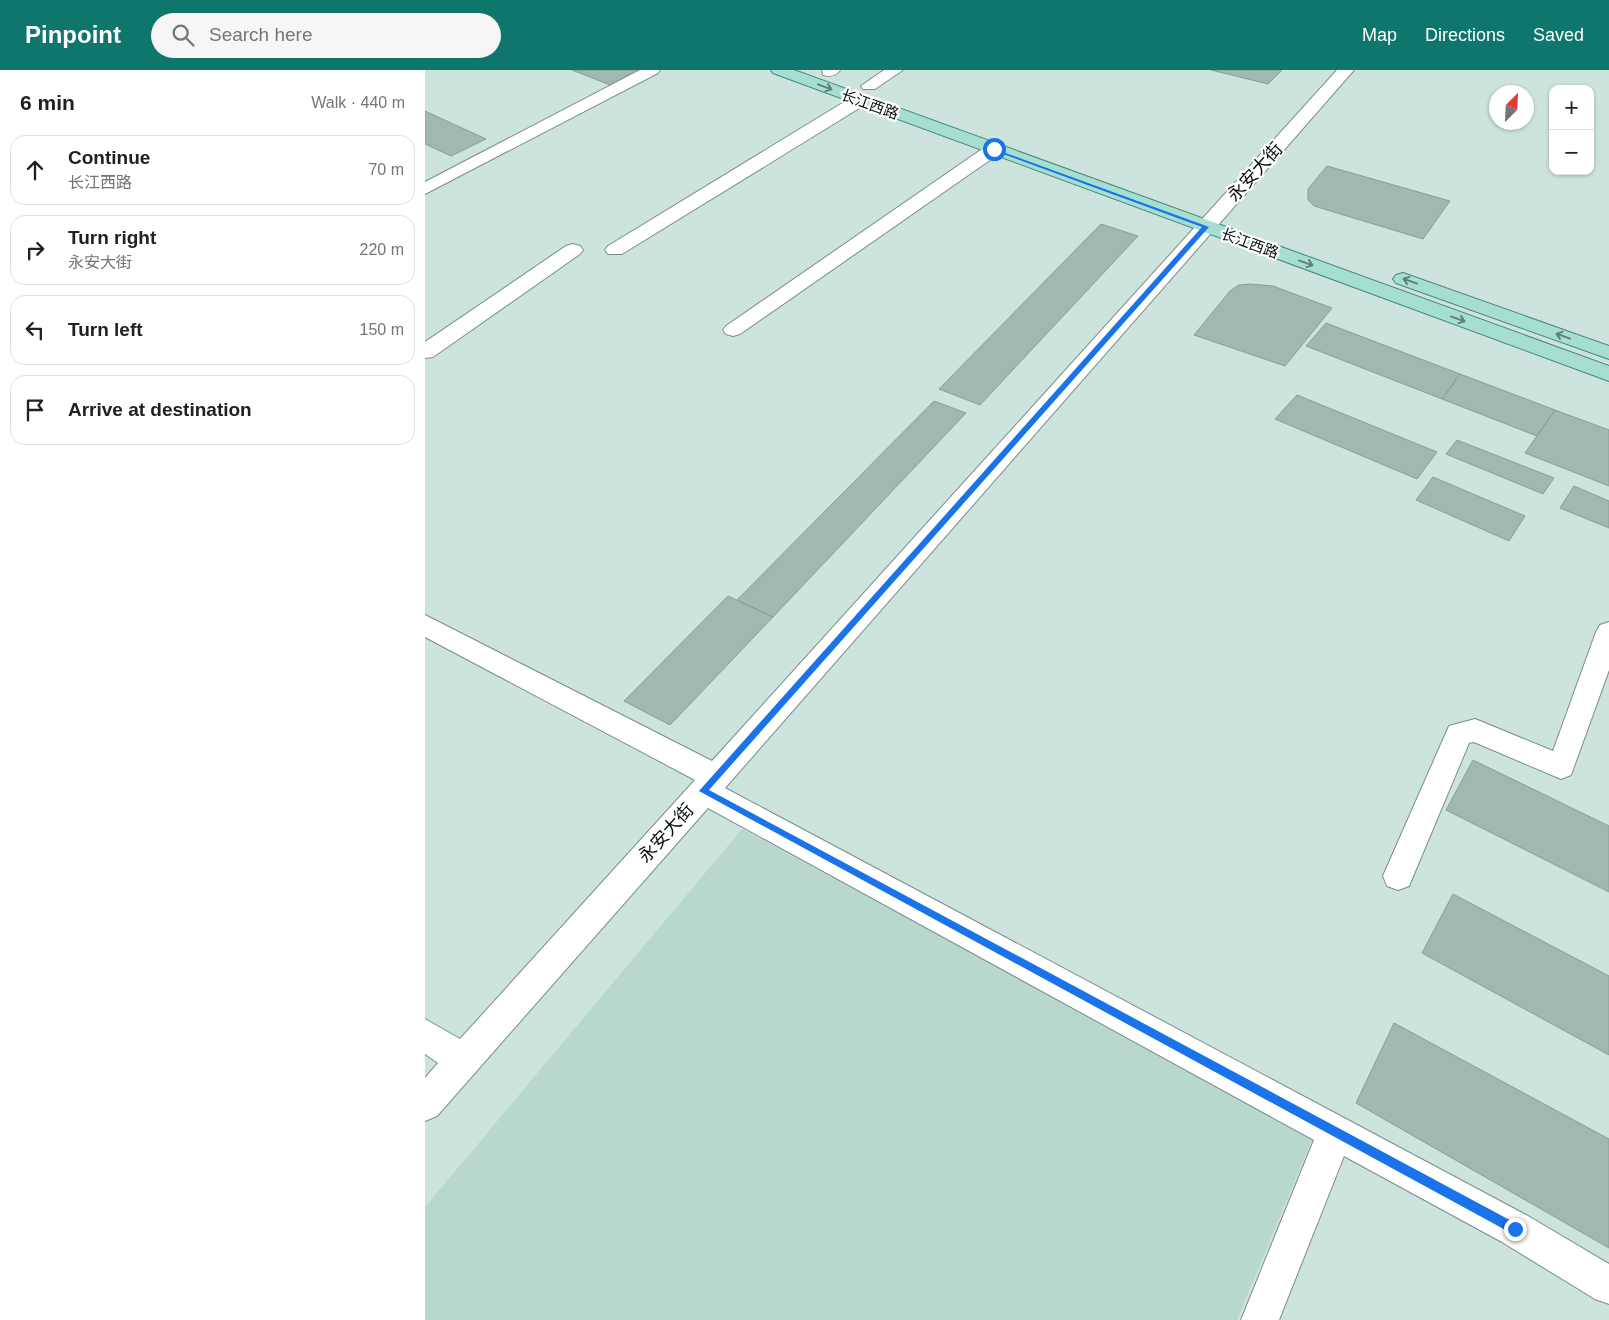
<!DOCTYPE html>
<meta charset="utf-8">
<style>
:root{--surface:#fff;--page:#f6f6f6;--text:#202124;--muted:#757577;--line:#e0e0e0;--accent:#0f766e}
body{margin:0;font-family:Helvetica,"Noto Sans SC",sans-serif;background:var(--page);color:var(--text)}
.controls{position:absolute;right:15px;top:15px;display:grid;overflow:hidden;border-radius:10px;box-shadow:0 1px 4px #0004}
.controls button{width:45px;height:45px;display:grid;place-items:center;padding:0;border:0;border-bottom:1px solid var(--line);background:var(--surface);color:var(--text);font:25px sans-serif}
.compass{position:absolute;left:1064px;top:15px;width:45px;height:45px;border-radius:50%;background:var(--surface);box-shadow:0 1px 4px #0004;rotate:24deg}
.stop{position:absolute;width:15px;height:15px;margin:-11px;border:4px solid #1a73e8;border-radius:50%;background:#fff}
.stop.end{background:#1a73e8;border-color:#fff;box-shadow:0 1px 5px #0008}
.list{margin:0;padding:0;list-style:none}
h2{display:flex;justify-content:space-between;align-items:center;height:65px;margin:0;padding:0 20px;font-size:21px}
h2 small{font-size:16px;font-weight:400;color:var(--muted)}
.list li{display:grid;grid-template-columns:32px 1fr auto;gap:15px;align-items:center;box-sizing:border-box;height:70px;margin:0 10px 10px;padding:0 10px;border:1px solid var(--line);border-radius:15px}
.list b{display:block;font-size:19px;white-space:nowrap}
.list p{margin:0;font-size:16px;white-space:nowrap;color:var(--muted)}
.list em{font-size:16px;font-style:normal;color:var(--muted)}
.icon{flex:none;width:28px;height:28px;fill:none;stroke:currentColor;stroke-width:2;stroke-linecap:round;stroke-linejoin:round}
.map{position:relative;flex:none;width:1184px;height:1250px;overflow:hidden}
header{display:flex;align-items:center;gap:30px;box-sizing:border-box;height:70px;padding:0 25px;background:var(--accent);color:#fff}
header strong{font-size:24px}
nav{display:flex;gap:28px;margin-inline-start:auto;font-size:18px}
.search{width:350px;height:45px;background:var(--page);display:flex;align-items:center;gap:12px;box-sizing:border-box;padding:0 18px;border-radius:28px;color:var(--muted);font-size:19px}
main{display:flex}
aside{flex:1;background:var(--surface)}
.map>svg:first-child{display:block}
.built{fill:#b8d7cf}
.building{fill:#a1b7b1;stroke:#889e98}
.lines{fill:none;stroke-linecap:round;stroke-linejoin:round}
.minor-casing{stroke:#798e88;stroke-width:2}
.major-casing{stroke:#488779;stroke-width:2}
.minor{fill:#fff;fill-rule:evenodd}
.major{fill:#a6ded1;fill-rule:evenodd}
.oneway{stroke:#5e8079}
.route{fill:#1a73e8}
.labels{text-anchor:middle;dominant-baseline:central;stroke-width:4.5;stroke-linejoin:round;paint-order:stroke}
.far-street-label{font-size:15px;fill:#070e0d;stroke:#fff}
.street-label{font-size:18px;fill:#070e0d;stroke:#fff}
</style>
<header>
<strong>Pinpoint</strong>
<div class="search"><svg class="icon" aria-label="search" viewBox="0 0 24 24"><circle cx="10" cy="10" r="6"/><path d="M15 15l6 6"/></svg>Search here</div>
<nav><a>Map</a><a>Directions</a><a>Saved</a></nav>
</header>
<main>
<aside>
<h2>6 min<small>Walk · 440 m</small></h2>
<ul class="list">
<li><svg class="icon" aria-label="ahead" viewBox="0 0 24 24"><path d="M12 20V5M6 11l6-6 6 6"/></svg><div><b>Continue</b><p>长江西路</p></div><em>70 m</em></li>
<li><svg class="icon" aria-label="right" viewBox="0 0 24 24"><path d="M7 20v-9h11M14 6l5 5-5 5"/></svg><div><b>Turn right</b><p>永安大街</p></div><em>220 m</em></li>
<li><svg class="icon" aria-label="left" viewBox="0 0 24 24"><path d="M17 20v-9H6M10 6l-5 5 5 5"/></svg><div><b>Turn left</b></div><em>150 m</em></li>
<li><svg class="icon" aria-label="arrive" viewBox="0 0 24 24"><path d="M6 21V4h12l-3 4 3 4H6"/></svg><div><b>Arrive at destination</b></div></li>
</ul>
</aside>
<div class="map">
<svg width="1184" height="1250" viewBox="0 0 1184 1250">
<rect width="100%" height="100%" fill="#cde4de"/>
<!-- built -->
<path class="built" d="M 317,759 L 888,1067 L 812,1250 L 0,1250 L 0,1137 Z"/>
<!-- building -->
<path class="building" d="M 147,0 L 216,0 L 185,15 Z
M 786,0 L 857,0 L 843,14 Z
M 0,41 L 61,69 L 26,86 L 0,74 Z
M 902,96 L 1025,131 L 998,169 L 889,136 L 883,130 L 883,119 Z
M 676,154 L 713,166 L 555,335 L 514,319 Z
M 825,214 L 848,216 L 907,238 L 860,296 L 769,265 L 805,221 L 814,215 Z
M 901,253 L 1035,304 L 1017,329 L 881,276 Z
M 1035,304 L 1130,340 L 1112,366 L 1017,329 Z
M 872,325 L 1012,382 L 992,409 L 850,349 Z
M 509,331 L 541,343 L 348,547 L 312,530 Z
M 1130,340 L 1184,360 L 1184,416 L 1100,383 Z
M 1032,370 L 1129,408 L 1118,424 L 1021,384 Z
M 1008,407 L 1100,446 L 1084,471 L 991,430 Z
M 1149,416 L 1184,431 L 1184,458 L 1135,438 Z
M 303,526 L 348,547 L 245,655 L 199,631 Z
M 1048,690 L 1184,756 L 1184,822 L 1021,740 Z
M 1028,824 L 1184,906 L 1184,985 L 997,883 Z
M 969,953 L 1184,1069 L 1184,1178 L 931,1033 Z"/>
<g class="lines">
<!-- minor casing -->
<g class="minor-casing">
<path id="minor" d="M 215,0 L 235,0 L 233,3 L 0,124 L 0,112 Z
M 397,0 L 415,0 C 411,6 406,7 398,5 Z
M 459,0 L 478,0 L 450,19 L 438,19 L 436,16 Z
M 912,0 L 929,0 L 300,718 L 1103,1146 L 1184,1194 L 1184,1234 L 1170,1229 L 1077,1172 L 919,1086 L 854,1250 L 816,1250 L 889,1070 L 283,738 L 12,1046 L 0,1051 L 0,1008 L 13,993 L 0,984 L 0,949 L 35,969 L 270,710 L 0,567 L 0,545 L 287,691 Z
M 435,25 L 441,26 L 443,30 L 441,34 L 197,184 L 183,184 L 180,180 L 183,176 L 429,26 Z
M 569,74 L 575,75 L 578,79 L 575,83 L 315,264 L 308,266 L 301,264 L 298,260 L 301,256 L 563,75 Z
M 148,174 L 155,176 L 158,180 L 155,184 L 8,287 L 0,288 L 0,272 L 141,176 Z
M 1184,552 L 1184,600 L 1146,705 L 1136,709 L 1049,672 L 1044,673 L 984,816 L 973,820 L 962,816 L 958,806 L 1024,656 L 1050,649 L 1128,681 L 1171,562 L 1175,555 Z"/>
</g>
<!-- major casing -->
<g class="major-casing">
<path id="major" d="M 346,0 L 369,0 L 1184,296 L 1184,311 L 348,3 Z
M 978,203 L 1184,276 L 1184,289 L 971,213 L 968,209 L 971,205 Z"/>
</g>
<!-- minor -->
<use href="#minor" class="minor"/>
<!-- major -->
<use href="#major" class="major"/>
</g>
<!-- one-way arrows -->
<defs><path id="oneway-shaft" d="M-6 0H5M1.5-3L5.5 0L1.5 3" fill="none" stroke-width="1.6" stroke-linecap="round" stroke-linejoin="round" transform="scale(1.25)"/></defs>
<g class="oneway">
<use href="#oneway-shaft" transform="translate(400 17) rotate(20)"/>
<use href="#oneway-shaft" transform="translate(881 193) rotate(20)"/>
<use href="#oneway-shaft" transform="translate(985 211) rotate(-160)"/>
<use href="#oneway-shaft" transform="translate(1033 249) rotate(20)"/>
<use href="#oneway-shaft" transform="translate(1138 266) rotate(-160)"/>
</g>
<!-- route -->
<path class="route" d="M 567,78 L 784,157 L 284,720 L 1094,1155 L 1094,1163 L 1086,1163 L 274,721 L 777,157 L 567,80 Z"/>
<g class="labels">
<!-- far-street labels -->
<g class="far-street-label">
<text transform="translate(445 34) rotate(20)">长江西路</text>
<text transform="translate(825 173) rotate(20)">长江西路</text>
</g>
<!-- street labels -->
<g class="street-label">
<text transform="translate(830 102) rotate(-48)">永安大街</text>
<text transform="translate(241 763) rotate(-48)">永安大街</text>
</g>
</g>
</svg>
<div class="controls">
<button>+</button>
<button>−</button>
</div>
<svg class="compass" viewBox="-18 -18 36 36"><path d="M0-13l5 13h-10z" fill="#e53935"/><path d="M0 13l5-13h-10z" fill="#757577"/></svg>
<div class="stop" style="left:569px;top:79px"></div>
<div class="stop end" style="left:1090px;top:1159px"></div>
</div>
</main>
